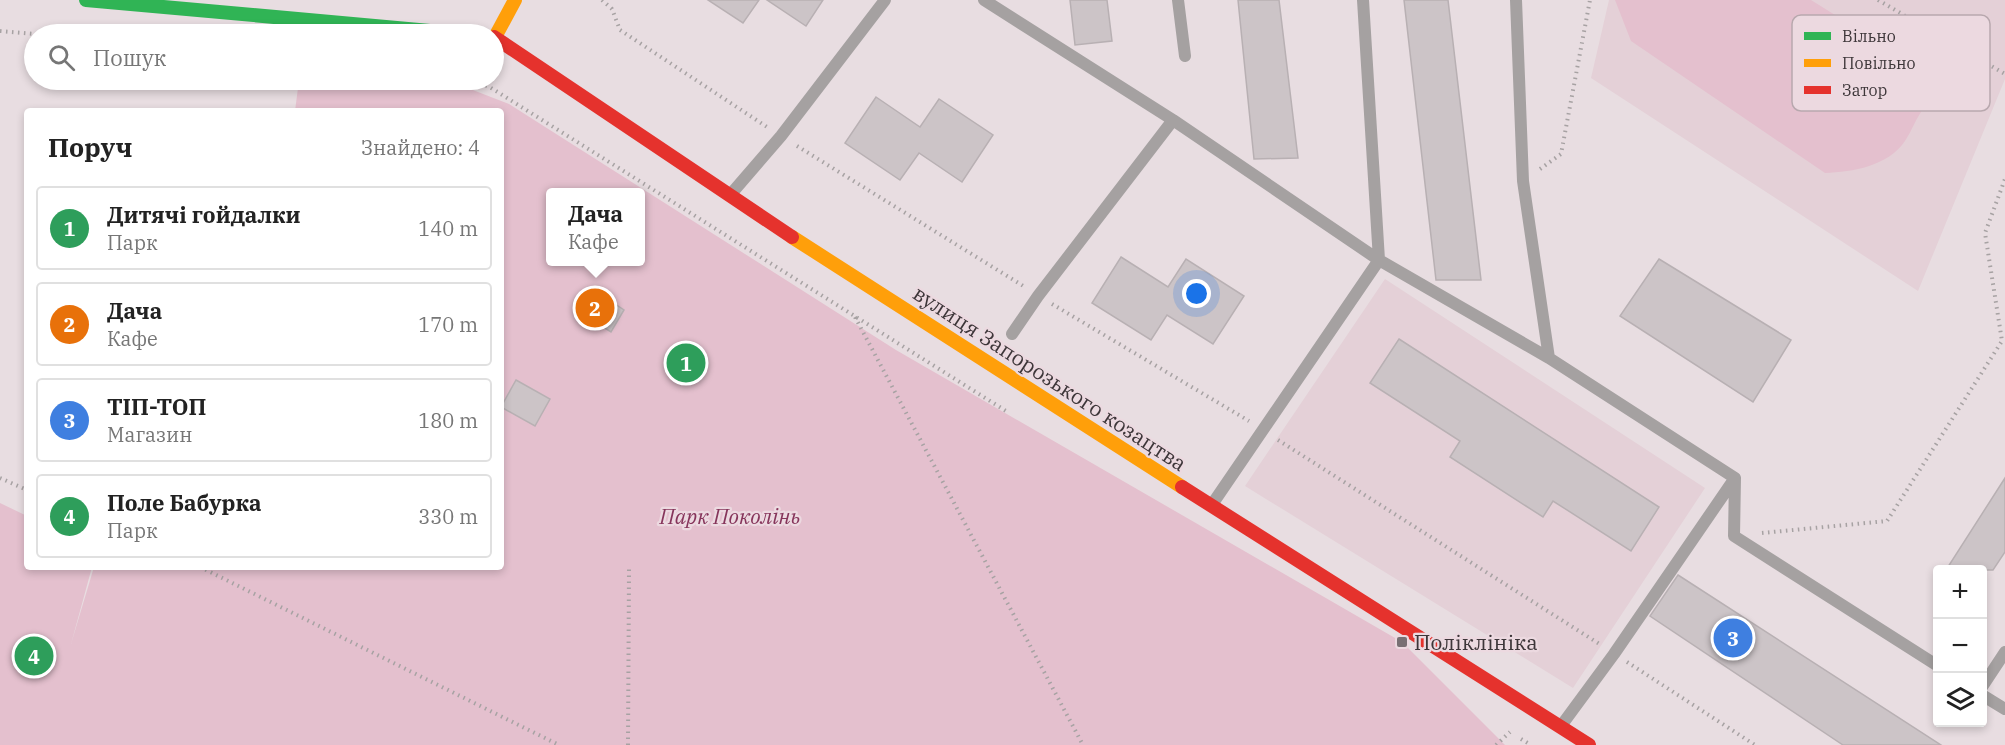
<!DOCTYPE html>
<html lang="uk">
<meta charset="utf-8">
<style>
:root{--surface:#fff;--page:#f2f2f2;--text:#222;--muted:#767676;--line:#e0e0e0;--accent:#d93025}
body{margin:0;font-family:"IBM Plex Serif",serif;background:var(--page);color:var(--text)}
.controls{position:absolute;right:18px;bottom:18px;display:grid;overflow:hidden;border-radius:6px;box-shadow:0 3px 9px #0003}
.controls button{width:54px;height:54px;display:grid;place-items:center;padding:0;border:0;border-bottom:2px solid var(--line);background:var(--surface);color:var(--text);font:30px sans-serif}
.you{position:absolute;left:1197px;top:294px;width:21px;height:21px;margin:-15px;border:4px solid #fff;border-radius:50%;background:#1a73e8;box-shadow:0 0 0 9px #1a73e833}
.badge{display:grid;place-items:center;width:39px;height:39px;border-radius:50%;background:var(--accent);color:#fff;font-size:20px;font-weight:700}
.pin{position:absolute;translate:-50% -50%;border:3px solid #fff;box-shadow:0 2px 6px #0006}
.popup{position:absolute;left:546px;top:188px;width:99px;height:78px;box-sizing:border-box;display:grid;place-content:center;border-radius:6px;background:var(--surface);filter:drop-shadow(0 2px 4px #0005);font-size:20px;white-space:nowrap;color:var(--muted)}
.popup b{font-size:22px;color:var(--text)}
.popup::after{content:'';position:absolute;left:50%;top:100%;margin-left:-12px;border:12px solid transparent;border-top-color:var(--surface)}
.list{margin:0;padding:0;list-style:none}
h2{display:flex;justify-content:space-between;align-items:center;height:78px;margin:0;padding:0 24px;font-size:26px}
h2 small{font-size:20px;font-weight:400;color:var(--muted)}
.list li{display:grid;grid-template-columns:39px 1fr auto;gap:18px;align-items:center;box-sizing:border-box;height:84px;margin:0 12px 12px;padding:0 12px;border:2px solid var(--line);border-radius:6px}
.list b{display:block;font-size:22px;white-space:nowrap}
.list p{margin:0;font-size:20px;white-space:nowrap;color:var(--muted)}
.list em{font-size:20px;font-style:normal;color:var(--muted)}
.icon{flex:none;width:33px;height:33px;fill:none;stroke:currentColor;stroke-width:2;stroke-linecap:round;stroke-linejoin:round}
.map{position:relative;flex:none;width:2005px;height:745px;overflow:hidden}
.search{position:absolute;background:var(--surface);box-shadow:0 3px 9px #0003;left:24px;top:24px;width:480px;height:66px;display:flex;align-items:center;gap:15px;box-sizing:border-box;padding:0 21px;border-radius:33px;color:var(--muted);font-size:22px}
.panel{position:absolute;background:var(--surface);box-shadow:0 3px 9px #0003;left:24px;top:108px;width:480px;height:462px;border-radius:6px}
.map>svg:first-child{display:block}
.built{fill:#e4d0d7}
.green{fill:#e4c0ce;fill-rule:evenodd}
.building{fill:#ccc4c7;stroke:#b8b0b3;stroke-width:1.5}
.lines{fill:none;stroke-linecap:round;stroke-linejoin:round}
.path{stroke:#a7a2a3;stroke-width:4;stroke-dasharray:1.5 4.5;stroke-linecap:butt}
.lane{stroke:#a5a1a1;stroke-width:12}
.fast{stroke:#30b455;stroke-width:14}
.slow{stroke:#ff9f0a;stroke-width:14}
.jam{stroke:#e5322d;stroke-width:14}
.poi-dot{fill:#797074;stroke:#ecd9e0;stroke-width:2}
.labels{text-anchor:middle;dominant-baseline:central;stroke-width:4.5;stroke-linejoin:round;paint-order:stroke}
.street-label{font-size:21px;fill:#3d3639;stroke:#ecd9e0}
.park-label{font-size:21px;font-style:italic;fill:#86355b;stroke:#ecd9e0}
.poi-label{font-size:21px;fill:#3d3639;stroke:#ecd9e0;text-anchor:start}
.key{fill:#ecd9e0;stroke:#b8a8ae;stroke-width:1.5}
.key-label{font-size:16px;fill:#3d3639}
</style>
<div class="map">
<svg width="2005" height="745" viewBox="0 0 2005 745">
<rect width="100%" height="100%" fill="#e8dde1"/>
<!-- built -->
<path class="built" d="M 1609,0 L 2005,0 L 2005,79 L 1918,291 L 1591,78 Z
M 1385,279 L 1705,488 L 1573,688 L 1245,486 Z"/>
<!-- green -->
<path class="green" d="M 1615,0 L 1811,0 L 1888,48 L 1902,64 L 1913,86 L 1921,112 C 1915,121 1911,132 1905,141 C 1888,166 1853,172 1825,173 L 1631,41 Z
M 299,80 L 447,80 L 509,104 L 896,350 L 1402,642 L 1505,745 L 0,745 L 0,503 L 27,516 L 27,567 L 92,567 L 71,644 L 94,567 L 501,567 L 501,111 L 295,111 ZM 550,192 L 640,192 L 640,262 L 550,262 Z"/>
<!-- building -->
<path class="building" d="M 708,0 L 759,0 L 743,23 Z
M 767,0 L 823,0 L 806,26 Z
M 1070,0 L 1107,0 L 1112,41 L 1075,45 Z
M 1238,0 L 1279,0 L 1298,158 L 1254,159 Z
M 1404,0 L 1448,0 L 1481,280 L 1436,280 Z
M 876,97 L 920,127 L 939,99 L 993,135 L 962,182 L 919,153 L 900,180 L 845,143 Z
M 1121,257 L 1168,287 L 1186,259 L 1244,296 L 1213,344 L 1167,315 L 1151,340 L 1092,303 Z
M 1659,259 L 1791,340 L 1753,402 L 1620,316 Z
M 606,298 L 624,310 L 611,332 L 592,320 Z
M 1399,339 L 1659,507 L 1631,551 L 1553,501 L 1543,517 L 1450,457 L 1460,441 L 1370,383 Z
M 516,380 L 550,399 L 535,426 L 501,407 Z
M 2005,478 L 2005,552 L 1993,570 L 1946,570 Z
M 1678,575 L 1941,745 L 1843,745 L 1650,616 Z"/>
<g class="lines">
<!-- path -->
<path class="path" d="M 602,0 L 612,9 L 620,30 L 767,127
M 1878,0 L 2005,74
M 0,31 L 35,34
M 456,80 L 488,86 L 1006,411
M 797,146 L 1025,287
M 1540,169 L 1561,154 L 1590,0
M 1052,304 L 1249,421
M 855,317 L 1083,745
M 1278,440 L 1601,645
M 0,478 L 27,490
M 1762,533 L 1887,521 L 2002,341 L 1985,233 L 2005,179
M 200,567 L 559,745
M 1627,662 L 1755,745
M 1521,739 L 1531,745
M 628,745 L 629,569
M 1496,745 L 1510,732"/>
<!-- lane -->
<path class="lane" d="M 984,0 L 1173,120 L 1379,260 L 1211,506
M 1178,0 L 1185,56
M 1363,0 L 1379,260 L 1549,358 L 1735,478
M 1516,0 L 1523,181 L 1549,358
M 731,194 L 781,136 L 885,0
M 1012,334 L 1038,296 L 1173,120
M 1982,687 L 2005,652
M 1982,695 L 2005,709
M 1561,726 L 1614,654 L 1735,478 L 1734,536 L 1938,666"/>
<!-- fast -->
<path class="fast" d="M 86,0 L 463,34"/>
<!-- slow -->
<path class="slow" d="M 495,37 L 515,0
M 792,237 L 1182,487"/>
<!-- jam -->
<path class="jam" d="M 494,37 L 792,237
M 1182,487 L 1589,745"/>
</g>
<!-- markers -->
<rect class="poi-dot" x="1396" y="636" width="12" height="12" rx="3"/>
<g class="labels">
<!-- street labels -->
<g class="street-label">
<text transform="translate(1050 378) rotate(33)">вулиця Запорозького козацтва</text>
</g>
<!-- park labels -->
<g class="park-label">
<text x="730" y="516">Парк Поколінь</text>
</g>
<!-- poi labels -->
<g class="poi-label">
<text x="1414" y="642">Поліклініка</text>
</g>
</g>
<!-- legend -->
<rect x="1792" y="15" width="198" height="96" rx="9" class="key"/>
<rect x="1804" y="32" width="27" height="8" fill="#30b455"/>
<rect x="1804" y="59" width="27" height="8" fill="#ff9f0a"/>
<rect x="1804" y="86" width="27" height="8" fill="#e5322d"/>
<g class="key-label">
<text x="1842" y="42">Вільно</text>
<text x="1842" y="69">Повільно</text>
<text x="1842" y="96">Затор</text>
</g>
</svg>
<div class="controls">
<button>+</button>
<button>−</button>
<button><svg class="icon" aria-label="layers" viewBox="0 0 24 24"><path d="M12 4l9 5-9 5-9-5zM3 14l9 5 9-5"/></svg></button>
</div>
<div class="you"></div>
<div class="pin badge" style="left:686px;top:363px;background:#2e9e5b">1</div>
<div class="pin badge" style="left:595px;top:308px;background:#e8710a">2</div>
<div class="popup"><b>Дача</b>Кафе</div>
<div class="pin badge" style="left:1733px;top:638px;background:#3f7fe0">3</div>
<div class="pin badge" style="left:34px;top:656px;background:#2e9e5b">4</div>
<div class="search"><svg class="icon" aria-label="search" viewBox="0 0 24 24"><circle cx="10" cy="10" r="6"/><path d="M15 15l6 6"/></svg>Пошук</div>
<section class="panel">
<h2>Поруч<small>Знайдено: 4</small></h2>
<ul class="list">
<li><span class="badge" style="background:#2e9e5b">1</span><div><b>Дитячі гойдалки</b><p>Парк</p></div><em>140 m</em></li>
<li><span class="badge" style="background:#e8710a">2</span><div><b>Дача</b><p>Кафе</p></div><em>170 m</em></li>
<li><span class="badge" style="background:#3f7fe0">3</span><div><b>ТІП-ТОП</b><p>Магазин</p></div><em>180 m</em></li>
<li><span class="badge" style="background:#2e9e5b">4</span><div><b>Поле Бабурка</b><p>Парк</p></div><em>330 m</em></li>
</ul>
</section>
</div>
